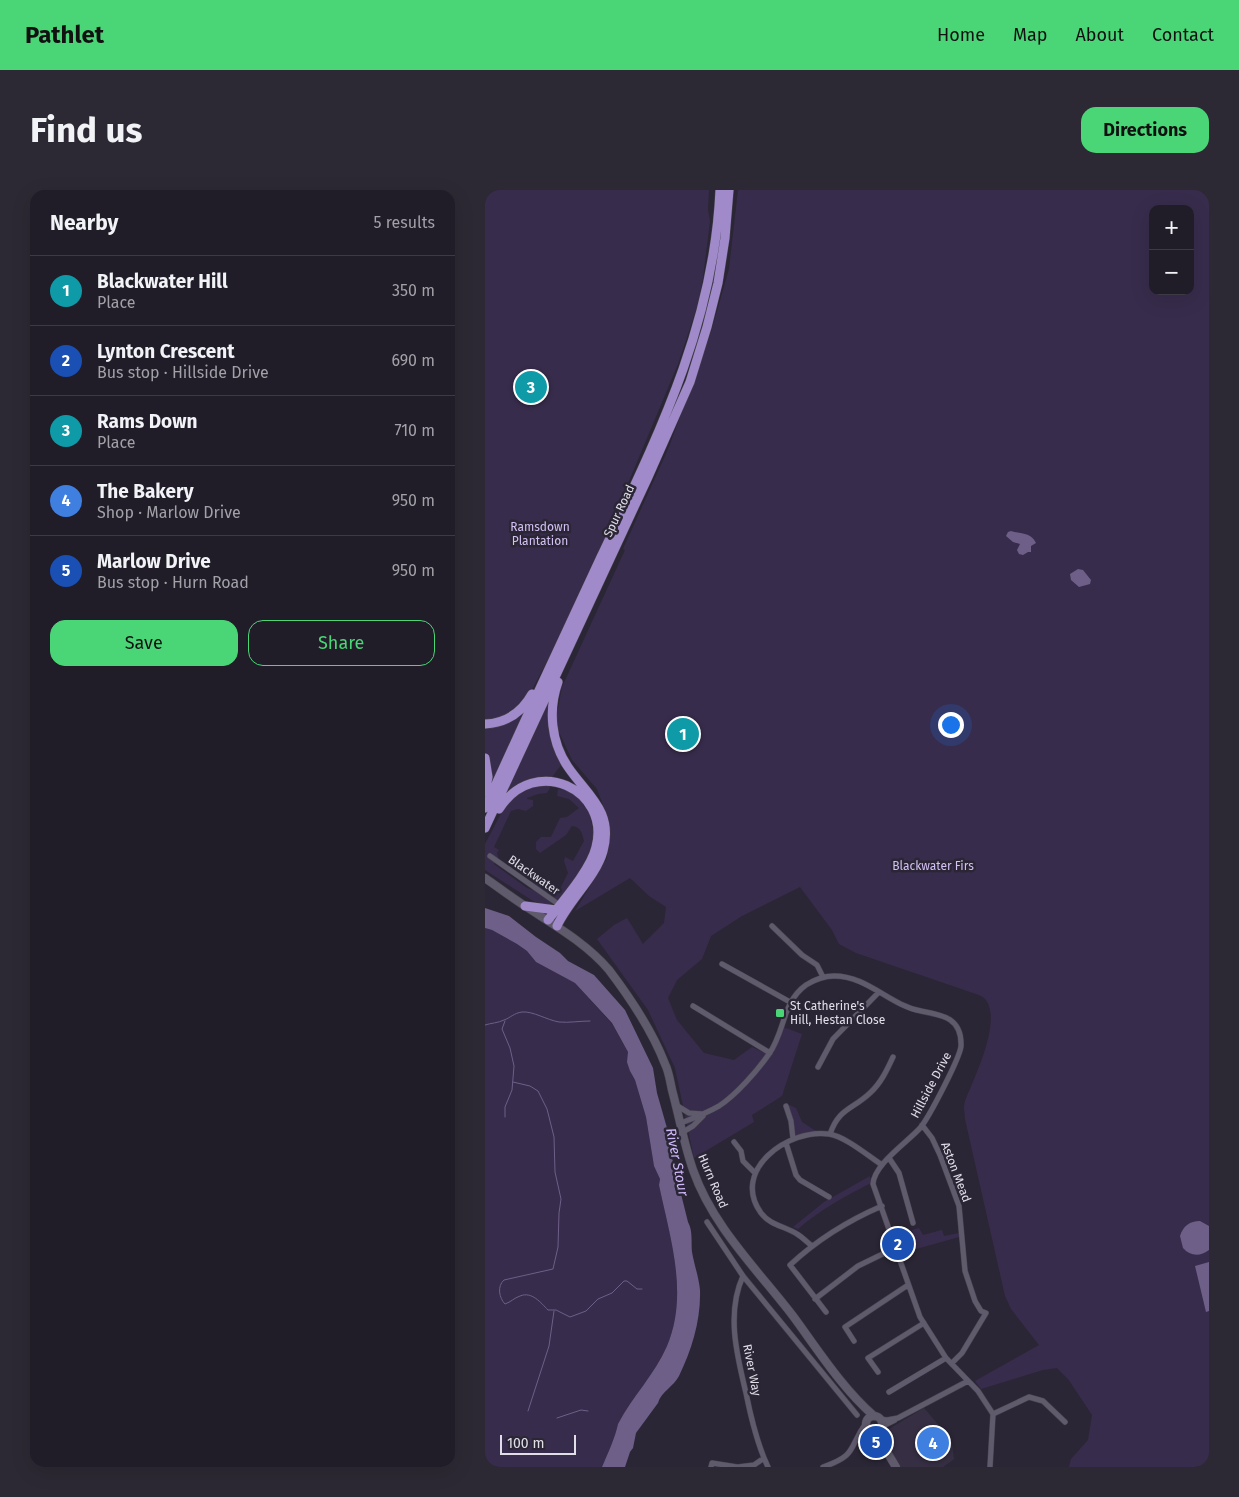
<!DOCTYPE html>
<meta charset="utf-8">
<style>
:root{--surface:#201c28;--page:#2d2934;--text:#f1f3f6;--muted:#a2a1a8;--line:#3d3a45;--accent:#4ad677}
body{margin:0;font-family:"Fira Sans",sans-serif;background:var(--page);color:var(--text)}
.controls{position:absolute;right:15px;top:15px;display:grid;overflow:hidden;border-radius:10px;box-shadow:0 5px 20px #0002}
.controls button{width:45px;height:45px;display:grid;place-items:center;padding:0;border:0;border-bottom:1px solid var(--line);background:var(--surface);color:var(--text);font:25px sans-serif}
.scale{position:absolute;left:15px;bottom:12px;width:76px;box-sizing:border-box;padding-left:5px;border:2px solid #e1dee8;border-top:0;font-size:14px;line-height:18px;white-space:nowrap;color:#e1dee8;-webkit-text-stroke:4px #2b2635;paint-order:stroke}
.you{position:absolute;left:465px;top:534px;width:18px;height:18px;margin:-12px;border:4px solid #fff;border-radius:50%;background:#1a73e8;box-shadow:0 0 0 8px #1a73e833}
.badge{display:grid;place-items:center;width:32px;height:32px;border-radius:50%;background:var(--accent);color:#fff;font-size:16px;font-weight:700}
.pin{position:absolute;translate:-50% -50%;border:2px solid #fff;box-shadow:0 1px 5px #0006}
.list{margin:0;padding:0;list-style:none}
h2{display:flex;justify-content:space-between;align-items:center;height:65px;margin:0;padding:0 20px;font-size:21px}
h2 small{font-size:16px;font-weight:400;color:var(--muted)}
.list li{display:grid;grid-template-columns:32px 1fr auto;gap:15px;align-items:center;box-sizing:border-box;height:70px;padding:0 20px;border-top:1px solid var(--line)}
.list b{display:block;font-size:19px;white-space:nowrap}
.list p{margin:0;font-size:16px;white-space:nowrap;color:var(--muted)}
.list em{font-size:16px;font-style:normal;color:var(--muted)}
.actions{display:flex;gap:10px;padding:15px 20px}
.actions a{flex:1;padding:11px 0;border:1px solid var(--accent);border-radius:15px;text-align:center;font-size:18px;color:var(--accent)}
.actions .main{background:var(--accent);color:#111}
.map{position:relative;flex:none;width:724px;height:1277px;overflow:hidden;border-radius:15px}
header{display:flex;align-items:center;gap:30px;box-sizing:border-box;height:70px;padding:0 25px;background:var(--accent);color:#111}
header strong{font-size:24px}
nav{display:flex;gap:28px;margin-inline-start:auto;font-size:18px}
.intro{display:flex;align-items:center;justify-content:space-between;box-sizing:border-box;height:120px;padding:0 30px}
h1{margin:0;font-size:35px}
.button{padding:12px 22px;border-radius:15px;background:var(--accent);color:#111;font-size:18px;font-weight:700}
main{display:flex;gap:30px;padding:0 30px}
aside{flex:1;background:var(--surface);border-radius:15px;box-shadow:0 5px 20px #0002}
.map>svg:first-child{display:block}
.built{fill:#362f44}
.green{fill:#382c4c;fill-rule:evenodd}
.water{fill:#6d5f87}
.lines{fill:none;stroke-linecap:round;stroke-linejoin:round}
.stream{stroke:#6d5f87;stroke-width:1}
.minor-casing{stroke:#45414d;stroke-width:6}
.secondary-casing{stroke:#45414d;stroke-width:9}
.trunk-casing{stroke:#45414d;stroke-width:10}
.minor{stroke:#605b6c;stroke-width:5}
.secondary{stroke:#605b6c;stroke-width:8}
.trunk{stroke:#a18aca;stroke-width:9}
.poi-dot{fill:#4ad677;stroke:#2b2635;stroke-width:2}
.labels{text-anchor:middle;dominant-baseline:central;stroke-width:5;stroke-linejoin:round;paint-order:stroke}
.street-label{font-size:12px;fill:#e1dee8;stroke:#2b2635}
.park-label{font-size:12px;fill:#d3c1f5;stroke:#2b2635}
.poi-label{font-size:12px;fill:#e1dee8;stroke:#2b2635;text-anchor:start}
.water-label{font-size:14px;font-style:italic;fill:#cfb8fa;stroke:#2b2635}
</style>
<header>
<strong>Pathlet</strong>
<nav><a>Home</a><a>Map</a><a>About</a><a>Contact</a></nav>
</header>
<div class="intro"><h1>Find us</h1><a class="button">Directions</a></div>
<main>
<aside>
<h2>Nearby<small>5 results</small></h2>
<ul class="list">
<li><span class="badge" style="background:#0f9aa8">1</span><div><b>Blackwater Hill</b><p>Place</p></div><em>350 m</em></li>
<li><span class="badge" style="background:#1a4fb4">2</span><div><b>Lynton Crescent</b><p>Bus stop · Hillside Drive</p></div><em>690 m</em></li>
<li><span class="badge" style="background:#0f9aa8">3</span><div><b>Rams Down</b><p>Place</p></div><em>710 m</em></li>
<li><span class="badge" style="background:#3f7fe0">4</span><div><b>The Bakery</b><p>Shop · Marlow Drive</p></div><em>950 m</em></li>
<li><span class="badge" style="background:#1a4fb4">5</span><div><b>Marlow Drive</b><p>Bus stop · Hurn Road</p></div><em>950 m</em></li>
</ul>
<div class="actions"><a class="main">Save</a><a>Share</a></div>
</aside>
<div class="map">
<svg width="724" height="1277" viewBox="0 0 724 1277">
<rect width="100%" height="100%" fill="#2b2635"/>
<!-- built -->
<path class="built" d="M 439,1218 L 462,1245 L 467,1253 L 469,1269 L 458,1277 L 416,1277 L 400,1251 L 399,1242 Z"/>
<!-- green -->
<path class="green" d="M 0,0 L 224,0 L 223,20 L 225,31 L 218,88 L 212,117 L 193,174 L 134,315 L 83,433 L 44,505 L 26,525 L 0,531 Z
M 253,0 L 724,0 L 724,1277 L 584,1277 L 586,1269 L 603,1250 L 607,1225 L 583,1189 L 572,1178 L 558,1180 L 496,1199 L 490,1191 L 554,1155 L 526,1119 L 520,1106 L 480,929 L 479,917 L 480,911 C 489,888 517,832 501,810 C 499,807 494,805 491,804 L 371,763 L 354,754 L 347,740 L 315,697 L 257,726 L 226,746 L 217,769 L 192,790 L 183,808 L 192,830 L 219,863 L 249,870 L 267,857 L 286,866 L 298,837 L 317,844 L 297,906 L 267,925 L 269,932 L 209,968 L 190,878 L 163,820 L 112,749 L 129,735 L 142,728 L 158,754 L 179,733 L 181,717 L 164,706 L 145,688 L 90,721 L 122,668 L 124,631 L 112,599 L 87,570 L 74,542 L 71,530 L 77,497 L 140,360 L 138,359 L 184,257 L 226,142 L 244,79 ZM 668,19 L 705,19 L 705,101 L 668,101 Z
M 63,511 L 66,512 C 59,534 69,554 77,574 L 67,587 L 45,589 L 24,602 L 21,601 Z
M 41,518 L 8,593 L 6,593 L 4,572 L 0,562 L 0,537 Z
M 64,595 L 65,598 L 62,603 L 53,604 L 42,608 L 42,609 L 48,610 L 48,616 L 41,621 L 33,619 L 26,621 L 9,657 L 14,660 L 12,663 L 14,671 L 9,674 L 42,698 L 48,700 L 48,693 L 51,691 L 56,692 L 68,701 L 74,701 L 83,683 L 79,671 L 80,667 L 88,671 L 99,651 C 97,643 96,637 87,636 L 81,645 L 55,663 L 51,659 L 51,652 L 56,647 L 66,647 L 75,628 L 82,627 L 94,618 L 84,609 L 72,606 L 73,599 L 86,601 L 97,612 L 105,625 L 109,645 L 107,659 L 100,675 L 76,708 L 62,716 L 48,711 L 0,680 L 0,654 L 20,616 L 34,603 L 51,596 Z
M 0,738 L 7,740 L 32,754 L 42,761 L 51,772 L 90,793 L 127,834 L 143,862 L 145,881 L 150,890 L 161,927 L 169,976 L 175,989 L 174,995 C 185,1048 204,1104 182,1156 C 170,1184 147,1207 133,1234 C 130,1248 123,1263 117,1277 L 0,1277 Z
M 302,914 L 311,918 L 317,932 L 331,941 L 309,947 Z
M 385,986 L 386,993 C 360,1006 335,1020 313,1039 L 308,1037 L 339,1012 Z
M 434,1038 L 438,1045 L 457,1040 L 459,1046 L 474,1043 L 474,1047 L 417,1063 L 413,1054 L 429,1049 L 427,1040 Z"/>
<!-- water -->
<path class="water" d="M 526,341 C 536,344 546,342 551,353 L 546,356 L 546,362 L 543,362 L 538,365 L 534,364 L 532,360 L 535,354 L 528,352 L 521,346 L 523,342 Z
M 593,379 L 598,380 L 606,390 L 605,394 L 594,397 L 586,390 L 585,384 Z
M 0,718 L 24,726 L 51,747 L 75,763 L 83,771 L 109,785 L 140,820 L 168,878 L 172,903 L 182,938 L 185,960 L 203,1032 C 208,1041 206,1052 207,1062 C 209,1074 214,1088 215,1100 C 216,1130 207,1159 194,1186 C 189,1196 176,1202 173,1213 L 151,1243 L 148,1258 L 145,1262 L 140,1277 L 117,1277 C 123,1263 130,1248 133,1234 C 147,1207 170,1184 182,1156 C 204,1104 185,1048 174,995 L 175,989 L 169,976 L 161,927 L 150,890 L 145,881 L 142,872 L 143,862 L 127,833 L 90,793 L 51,772 L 42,761 L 32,754 L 7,740 L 0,738 Z
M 715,1031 L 724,1036 L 724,1060 C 715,1067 705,1066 698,1058 L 695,1046 C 698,1036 705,1031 715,1031 Z
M 724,1072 L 724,1121 L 721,1122 L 710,1076 Z"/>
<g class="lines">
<!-- stream -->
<path class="stream" d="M 20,831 L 17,839 L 25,858 L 29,876 L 27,900 L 20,917 L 20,927
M 0,835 C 6,833 13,833 19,830 C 25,828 29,823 37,822 C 48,821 62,830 74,832 C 84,833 94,831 105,831
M 28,892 L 45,896 L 53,901 L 62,919 L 69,947 L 70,982 L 76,1009 L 74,1023 L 73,1057 L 68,1079 L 19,1090 C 12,1096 14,1108 20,1114 C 26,1112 29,1108 35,1106 C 47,1101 56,1113 63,1120 L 71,1120 L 85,1127 L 101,1121 L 113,1109 L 127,1103 L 139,1091 L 142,1091 L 152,1099 L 157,1099
M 43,1221 L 64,1156 L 69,1121
M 72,1228 L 96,1220 L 103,1221"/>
<!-- minor casing -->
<g class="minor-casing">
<path id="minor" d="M 5,666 L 76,716
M 287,736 L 317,765 L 332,775 L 338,787
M 237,774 L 305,812
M 208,816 L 285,863
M 333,877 L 348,849 L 394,802
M 191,915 L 204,923 L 218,924
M 301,916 L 306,931 L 308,949
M 196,933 C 209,928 222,923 234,916 C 251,905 272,881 284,864 C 300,842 297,812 321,795 C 329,790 339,786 349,786 C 383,786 404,815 436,821 C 458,825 477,828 476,856 C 475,868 445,925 436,937 C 423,952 389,974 388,994 L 435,1127 L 461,1168 L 493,1201 L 508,1224 L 505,1277
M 437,935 L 447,948 L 455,965 L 474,1016 L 480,1081 L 490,1111 L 496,1121 L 501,1123 L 477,1163 L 467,1173
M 198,942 L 208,936 L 218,926
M 345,944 C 354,918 367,920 385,903 C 396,893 402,880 408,867
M 249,952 L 256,961 L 258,971 L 270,983
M 301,953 L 311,985 L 315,990 L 344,1007
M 404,968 L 414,983 L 428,1033
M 222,1032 L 258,1086 L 372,1225
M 327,1056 C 322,1052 317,1047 312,1044 C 300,1036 286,1036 276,1023 C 245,980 304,938 344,944 C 361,947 382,965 397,975
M 258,1086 C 241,1123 252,1166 261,1203 C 266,1228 272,1254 283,1277
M 330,1109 L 373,1076 L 412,1057
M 341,1122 L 305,1075 C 333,1049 362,1031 397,1016
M 369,1151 L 360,1137 L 423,1095
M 393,1182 L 383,1168 L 439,1133
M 404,1202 L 461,1168
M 508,1224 L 544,1207 L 558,1211 L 580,1232
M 395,1229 L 402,1230 L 413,1228 L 483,1191
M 396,1237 L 410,1230
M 371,1251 L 384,1240
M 226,1277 L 227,1273 L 252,1277
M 253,1277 L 269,1275 L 279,1268
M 338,1277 C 373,1265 363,1258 381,1233"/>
</g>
<!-- secondary casing -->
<g class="secondary-casing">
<path id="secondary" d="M 0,688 C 13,697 26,707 40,716 C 69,735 101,753 124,780 C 146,809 167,840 180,874 C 184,882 185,891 187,900 C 194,926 199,954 208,980 C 228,1037 272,1079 308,1126 C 333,1160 357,1198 389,1226
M381 1234a8 8 0 1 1 16 0a8 8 0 1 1-16 0Z
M 387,1241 L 396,1252 L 411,1277"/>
</g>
<!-- trunk casing -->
<g class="trunk-casing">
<path id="trunk" d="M 0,534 C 22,533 37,522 47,504
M 0,568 L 3,587 L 0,602
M 0,618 C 38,534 77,451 116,367 C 172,248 229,135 235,0
M 14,619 C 50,563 126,600 111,657 C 106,679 78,711 63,730
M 0,638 L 163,287 L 205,192 L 222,137 L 233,93 L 240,48 L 244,0
M 40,716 L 71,720
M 72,736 C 84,710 111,687 118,661 C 129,621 102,605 83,577 C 66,552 63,520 73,492"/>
</g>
<!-- minor -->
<use href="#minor" class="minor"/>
<!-- secondary -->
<use href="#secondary" class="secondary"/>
<!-- trunk -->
<use href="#trunk" class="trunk"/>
</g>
<!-- markers -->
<rect class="poi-dot" x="290" y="818" width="10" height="10" rx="2.5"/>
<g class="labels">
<!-- street labels -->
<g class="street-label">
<text transform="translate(134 321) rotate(-65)">Spur Road</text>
<text transform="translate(49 685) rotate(35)">Blackwater</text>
<text transform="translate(446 895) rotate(-62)">Hillside Drive</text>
<text transform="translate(471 982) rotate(69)">Aston Mead</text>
<text transform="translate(228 991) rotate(67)">Hurn Road</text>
<text transform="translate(267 1180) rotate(79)">River Way</text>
</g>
<!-- park labels -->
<g class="park-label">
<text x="55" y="337">Ramsdown<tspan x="55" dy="14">Plantation</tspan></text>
<text x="448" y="676">Blackwater Firs</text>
</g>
<!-- poi labels -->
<g class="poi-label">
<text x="305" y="816">St Catherine's<tspan x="305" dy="14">Hill, Hestan Close</tspan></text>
</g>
<!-- water labels -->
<g class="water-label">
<text transform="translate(192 972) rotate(79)">River Stour</text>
</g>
</g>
</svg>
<div class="controls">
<button>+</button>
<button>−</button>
</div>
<div class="scale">100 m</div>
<div class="you"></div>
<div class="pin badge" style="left:198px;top:544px;background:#0f9aa8">1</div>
<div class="pin badge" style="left:413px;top:1054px;background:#1a4fb4">2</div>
<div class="pin badge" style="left:46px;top:197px;background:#0f9aa8">3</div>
<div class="pin badge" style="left:448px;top:1253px;background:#3f7fe0">4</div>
<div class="pin badge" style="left:391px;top:1252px;background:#1a4fb4">5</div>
</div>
</main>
